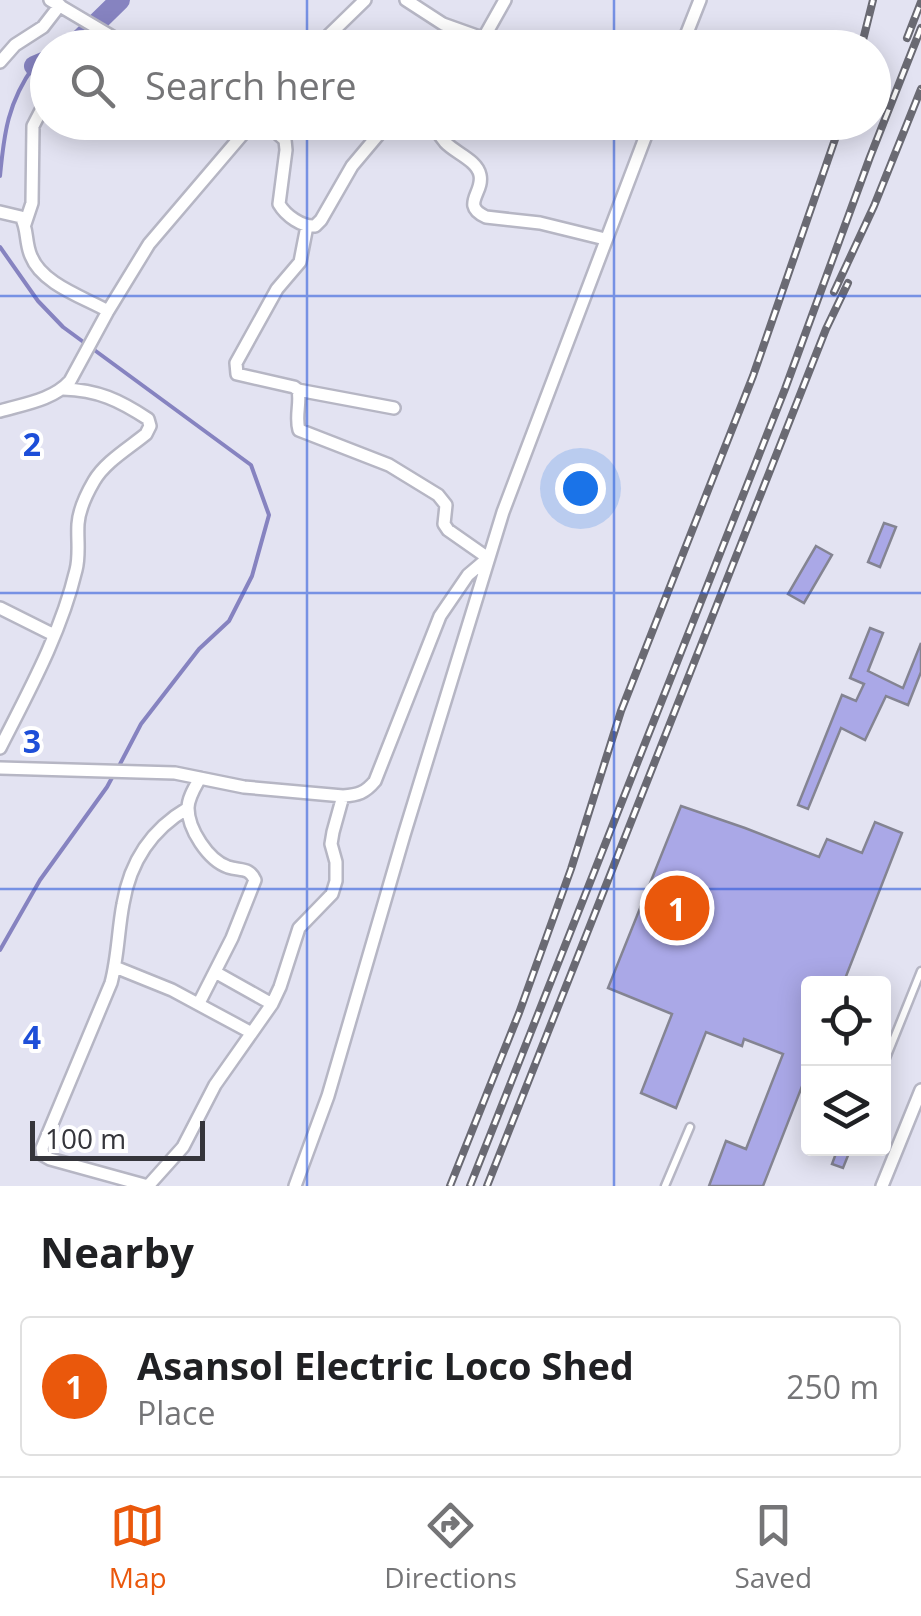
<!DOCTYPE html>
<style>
:root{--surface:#fff;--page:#f6f6f6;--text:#202124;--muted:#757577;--line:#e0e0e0;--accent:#ea580c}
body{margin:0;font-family:"Open Sans",sans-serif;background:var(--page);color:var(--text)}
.controls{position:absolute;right:30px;bottom:30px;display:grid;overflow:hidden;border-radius:10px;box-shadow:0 5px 25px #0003}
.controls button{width:90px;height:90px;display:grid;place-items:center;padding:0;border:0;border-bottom:2px solid var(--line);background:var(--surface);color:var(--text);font:50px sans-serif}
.scale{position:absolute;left:30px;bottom:25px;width:175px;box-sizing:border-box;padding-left:10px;border:5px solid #35353b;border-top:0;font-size:28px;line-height:35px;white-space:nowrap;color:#35353b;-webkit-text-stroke:8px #fff;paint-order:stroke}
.you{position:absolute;left:580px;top:488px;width:35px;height:35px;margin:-25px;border:8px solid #fff;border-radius:50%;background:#1a73e8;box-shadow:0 0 0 15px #1a73e833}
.badge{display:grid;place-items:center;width:65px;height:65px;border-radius:50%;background:var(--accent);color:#fff;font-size:32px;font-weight:700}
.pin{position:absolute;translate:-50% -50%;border:5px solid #fff;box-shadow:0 2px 10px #0006}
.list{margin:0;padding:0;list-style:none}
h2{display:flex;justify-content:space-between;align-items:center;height:130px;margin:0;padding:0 40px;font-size:42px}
h2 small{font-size:32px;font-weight:400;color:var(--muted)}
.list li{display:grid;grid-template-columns:65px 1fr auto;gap:30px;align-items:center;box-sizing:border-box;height:140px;margin:0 20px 20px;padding:0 20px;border:2px solid var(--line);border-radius:10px}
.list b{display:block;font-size:38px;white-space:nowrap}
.list p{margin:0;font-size:32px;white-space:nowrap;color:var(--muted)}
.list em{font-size:32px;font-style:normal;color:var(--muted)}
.icon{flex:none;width:55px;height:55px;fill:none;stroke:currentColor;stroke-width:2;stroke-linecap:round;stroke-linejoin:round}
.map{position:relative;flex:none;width:921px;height:1186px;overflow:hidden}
.search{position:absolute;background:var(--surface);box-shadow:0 5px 25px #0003;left:30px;right:30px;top:30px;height:110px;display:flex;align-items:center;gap:25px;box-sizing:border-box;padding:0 35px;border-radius:55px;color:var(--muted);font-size:38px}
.sheet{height:290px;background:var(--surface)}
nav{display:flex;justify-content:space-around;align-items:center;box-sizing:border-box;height:140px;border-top:2px solid var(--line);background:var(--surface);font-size:28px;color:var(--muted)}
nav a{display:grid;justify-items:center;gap:5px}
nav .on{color:var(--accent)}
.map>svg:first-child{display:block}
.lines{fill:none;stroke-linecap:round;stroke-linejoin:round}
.stream{stroke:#8683c0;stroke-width:4}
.river{stroke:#8683c0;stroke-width:20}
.building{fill:#aaa8e7;stroke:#848492;stroke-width:2.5}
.lane-casing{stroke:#b6b6c4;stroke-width:11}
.street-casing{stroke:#b6b6c4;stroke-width:16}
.lane{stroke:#fff;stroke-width:6}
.street{stroke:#fff;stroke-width:11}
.rail-casing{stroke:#6a6a73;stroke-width:8}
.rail{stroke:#fff;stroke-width:4;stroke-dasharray:11;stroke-linecap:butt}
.grid{fill:none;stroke:#1d4ed8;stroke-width:2.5;stroke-opacity:0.55}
.grid-label{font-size:32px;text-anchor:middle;font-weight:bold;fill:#1d4ed8;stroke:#fff;stroke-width:8;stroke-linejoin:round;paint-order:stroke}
</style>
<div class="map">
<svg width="921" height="1186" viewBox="0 0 921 1186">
<rect width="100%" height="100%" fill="#e3e3f2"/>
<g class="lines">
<!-- stream -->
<path class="stream" d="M 0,176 C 4,133 8,102 34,66
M 0,247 L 38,301 L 63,327 L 251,465 L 269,515 L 252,576 L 229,621 L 199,649 L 141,724 L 119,766
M 0,950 L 40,880 L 107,787 L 114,774"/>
<!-- river -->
<path class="river" d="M 71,48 L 120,0
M 34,66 L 48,60"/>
</g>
<!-- building -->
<path class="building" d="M 884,523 L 896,527 L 880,567 L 868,562 Z
M 816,546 L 832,555 L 804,603 L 788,594 Z
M 870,628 L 883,633 L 868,671 L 903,688 L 921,643 L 921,672 L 908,705 L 886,696 L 865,740 L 841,728 L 808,809 L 798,805 L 842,695 L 856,701 L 864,684 L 850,678 Z
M 681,806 L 745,828 L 819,857 L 827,839 L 862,853 L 875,822 L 902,833 L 843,984 L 808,984 L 808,1071 L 763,1186 L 709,1186 L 726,1141 L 746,1149 L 783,1054 L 744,1039 L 742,1046 L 706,1032 L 676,1108 L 641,1093 L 672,1014 L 608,988 Z
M 838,1148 L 851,1148 L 843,1168 L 832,1164 Z"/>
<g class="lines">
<!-- lane casing -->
<g class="lane-casing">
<path id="lane" d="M 884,1063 L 921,971
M 665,1186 L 690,1127"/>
</g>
<!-- street casing -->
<g class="street-casing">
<path id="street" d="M 50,0 L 131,48
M 406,0 L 443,24 L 485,39 L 563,44 L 572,47
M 327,37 L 344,48
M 310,48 L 327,37 L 365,0
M 478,48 L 505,0
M 681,48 L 700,0
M 0,62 L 15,45 L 43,27 L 60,5
M 264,122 L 285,140 L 286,150 L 279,204 C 286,216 302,227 315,226 L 321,220 L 352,166 L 389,122
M 431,122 C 435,129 440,136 445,142 C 455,153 477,160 480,175 C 484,193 460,205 486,217 L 540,223 L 605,239
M 0,212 L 21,217 C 28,229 25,243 31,256 C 42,284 83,297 108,311
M 25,224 L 32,203 L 33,126 L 48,97
M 298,390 L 394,408
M 0,411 C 24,404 53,400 70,381 L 108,311 L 149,244 L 253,122
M 0,608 L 54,635
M 0,748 C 29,691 61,633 76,570 C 80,555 77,539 78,524 C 79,509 87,493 94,481 C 105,462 129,448 146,434 L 150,426 L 148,419 C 119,400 98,390 63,389
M 0,768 L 175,773 L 244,787 L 343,796 C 358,795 365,793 375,781 L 440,616 L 468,575 L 488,558 L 448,530 L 444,524 L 446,505 L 438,495 L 389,465 L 299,430 C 295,416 301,403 298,390 L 294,387 L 237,374 L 236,363 L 277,289 L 300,262 L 307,226
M 115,967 L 172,990 L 250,1032
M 215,972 L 272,1004
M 199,1003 L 232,938 L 255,880 C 249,867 241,871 228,867 C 208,860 188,829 188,808 C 188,798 195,787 200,778
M 148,1186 L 50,1159 L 43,1155 L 42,1148 L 111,983 C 118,957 118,930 123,904 C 130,862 152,829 188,808
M 148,1186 L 183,1147 L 215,1085 L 272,1004 L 280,987 L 299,928 L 332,894 L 336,881 L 336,862 L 331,844 L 333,832 L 343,796
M 295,1186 L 328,1096 L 404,835 L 503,512 L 651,122
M 882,1186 L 921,1090"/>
</g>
<!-- lane -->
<use href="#lane" class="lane"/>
<!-- street -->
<use href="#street" class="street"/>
<!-- rail casing -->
<g class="rail-casing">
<path id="rail" d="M 907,38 L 921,2
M 861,48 L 873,0
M 834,292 L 874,206 L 921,89
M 450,1186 L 519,1013 L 571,869 L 621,711 L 753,376 L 841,122
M 470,1186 L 785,389 L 870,157 L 921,28
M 487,1186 L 826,329 L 848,283"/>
</g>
<!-- rail -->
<use href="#rail" class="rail"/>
</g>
<!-- grid -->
<path class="grid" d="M 307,0 L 307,48M 614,0 L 614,48M 307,122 L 307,1186M 614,122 L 614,1186M 0,296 L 921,296M 0,593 L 921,593M 0,889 L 921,889"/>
<g class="grid-label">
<text x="32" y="456">2</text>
<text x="32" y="753">3</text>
<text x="32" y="1049">4</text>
</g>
</svg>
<div class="controls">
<button><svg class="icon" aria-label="locate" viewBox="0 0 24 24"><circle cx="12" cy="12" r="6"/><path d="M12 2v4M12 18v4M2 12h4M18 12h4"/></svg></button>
<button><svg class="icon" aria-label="layers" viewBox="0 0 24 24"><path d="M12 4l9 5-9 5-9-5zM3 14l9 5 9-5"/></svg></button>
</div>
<div class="scale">100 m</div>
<div class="you"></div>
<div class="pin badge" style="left:677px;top:908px">1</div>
<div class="search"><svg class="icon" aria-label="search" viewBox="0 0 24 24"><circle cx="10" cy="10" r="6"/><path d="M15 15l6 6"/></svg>Search here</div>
</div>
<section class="sheet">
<h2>Nearby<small></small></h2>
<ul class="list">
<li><span class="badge">1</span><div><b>Asansol Electric Loco Shed</b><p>Place</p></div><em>250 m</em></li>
</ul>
</section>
<nav>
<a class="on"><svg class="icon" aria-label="map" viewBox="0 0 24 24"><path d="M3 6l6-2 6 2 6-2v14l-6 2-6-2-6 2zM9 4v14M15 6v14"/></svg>Map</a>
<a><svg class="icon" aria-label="directions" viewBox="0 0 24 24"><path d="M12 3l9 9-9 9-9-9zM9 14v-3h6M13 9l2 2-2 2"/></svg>Directions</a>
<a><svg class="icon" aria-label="saved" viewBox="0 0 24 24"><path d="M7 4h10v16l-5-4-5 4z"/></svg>Saved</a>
</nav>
